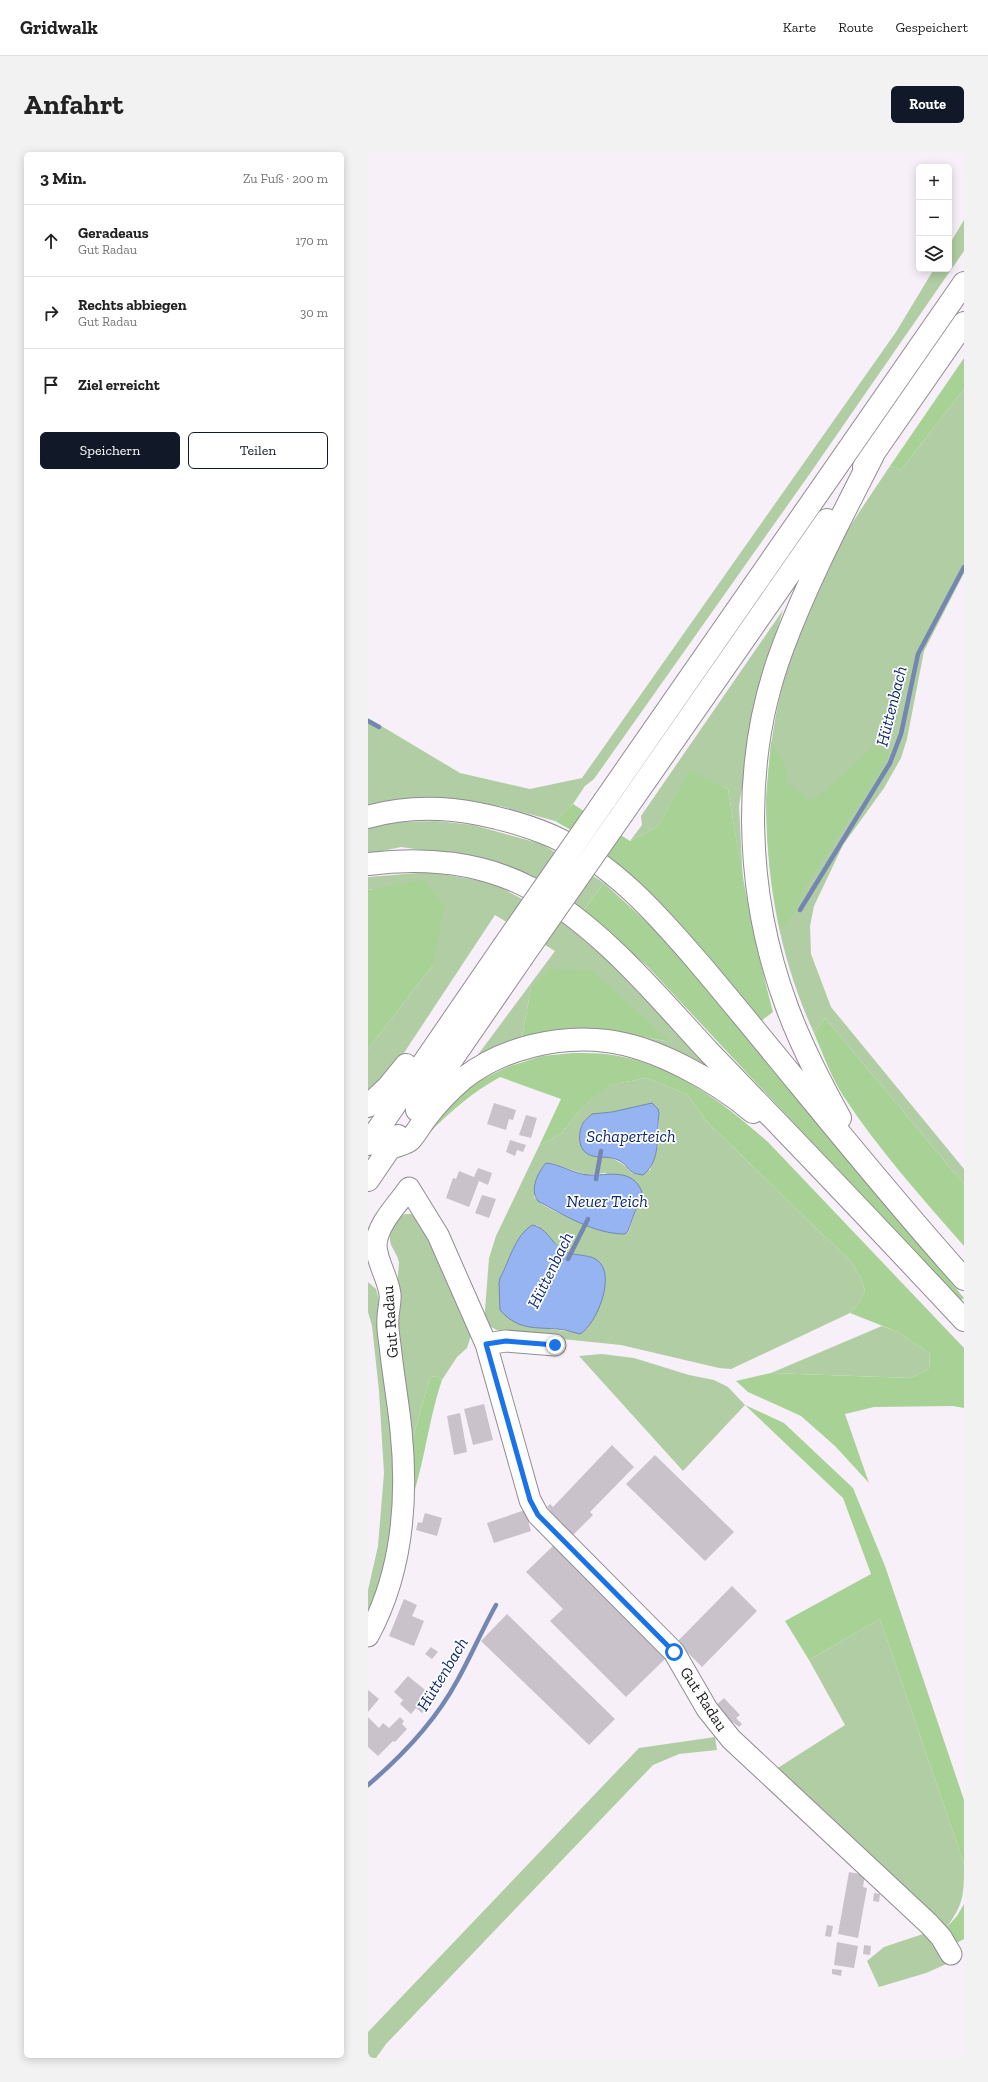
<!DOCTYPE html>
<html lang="de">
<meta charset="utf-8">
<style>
:root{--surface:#fff;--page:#f2f2f2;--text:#222;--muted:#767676;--line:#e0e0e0;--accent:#111827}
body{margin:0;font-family:"Zilla Slab",serif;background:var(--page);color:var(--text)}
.controls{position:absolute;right:12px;top:12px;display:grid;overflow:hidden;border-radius:6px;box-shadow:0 2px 10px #0003}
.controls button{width:36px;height:36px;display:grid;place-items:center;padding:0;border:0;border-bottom:1px solid var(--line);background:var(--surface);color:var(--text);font:20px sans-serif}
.stop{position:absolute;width:12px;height:12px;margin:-9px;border:3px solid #1a73e8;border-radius:50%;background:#fff}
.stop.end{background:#1a73e8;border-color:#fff;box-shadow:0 1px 4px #0008}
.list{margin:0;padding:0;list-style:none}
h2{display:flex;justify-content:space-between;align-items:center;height:52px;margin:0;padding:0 16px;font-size:17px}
h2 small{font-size:13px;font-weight:400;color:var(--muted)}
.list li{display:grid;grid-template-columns:26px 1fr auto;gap:12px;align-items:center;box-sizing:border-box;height:72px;padding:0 16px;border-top:1px solid var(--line)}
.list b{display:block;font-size:15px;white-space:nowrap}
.list p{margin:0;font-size:13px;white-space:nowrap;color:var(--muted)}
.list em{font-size:13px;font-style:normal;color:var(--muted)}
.actions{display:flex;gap:8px;padding:12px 16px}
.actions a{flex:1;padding:9px 0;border:1px solid var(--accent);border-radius:6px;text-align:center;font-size:14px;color:var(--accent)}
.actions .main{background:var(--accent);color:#fff}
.icon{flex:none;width:22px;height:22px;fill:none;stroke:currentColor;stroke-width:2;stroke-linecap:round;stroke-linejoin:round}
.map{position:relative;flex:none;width:596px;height:1906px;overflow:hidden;border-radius:6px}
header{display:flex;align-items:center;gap:24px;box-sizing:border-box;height:56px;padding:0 20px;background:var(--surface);border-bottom:1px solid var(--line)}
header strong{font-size:19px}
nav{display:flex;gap:22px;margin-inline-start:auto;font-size:14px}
.intro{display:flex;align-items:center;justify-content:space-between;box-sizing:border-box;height:96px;padding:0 24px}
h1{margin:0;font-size:28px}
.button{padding:10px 18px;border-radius:6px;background:var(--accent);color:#fff;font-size:14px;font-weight:700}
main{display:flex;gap:24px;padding:0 24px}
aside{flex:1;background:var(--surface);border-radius:6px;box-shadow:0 2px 10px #0003}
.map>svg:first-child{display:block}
.green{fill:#b0cda3;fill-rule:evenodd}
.forest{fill:#a8d295}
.water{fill:#96b4f1;stroke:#7387b2}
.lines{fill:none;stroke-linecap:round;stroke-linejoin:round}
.stream{stroke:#7387b2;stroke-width:4.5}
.building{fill:#c9c2ca}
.minor-casing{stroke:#918b92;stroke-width:23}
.highway-casing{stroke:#918b92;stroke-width:24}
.minor{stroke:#fff;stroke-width:21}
.highway{stroke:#fff;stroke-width:22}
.highway-bridge-casing{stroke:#918b92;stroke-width:24;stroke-linecap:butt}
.highway-bridge{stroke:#fff;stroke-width:22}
.route{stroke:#1a73e8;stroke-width:5}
.labels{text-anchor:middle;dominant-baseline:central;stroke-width:3.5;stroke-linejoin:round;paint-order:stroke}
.street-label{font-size:16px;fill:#201d20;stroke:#fff}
.water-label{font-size:17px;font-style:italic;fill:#0e296e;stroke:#fff}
</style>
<header>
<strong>Gridwalk</strong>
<nav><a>Karte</a><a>Route</a><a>Gespeichert</a></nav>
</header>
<div class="intro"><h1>Anfahrt</h1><a class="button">Route</a></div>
<main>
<aside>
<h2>3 Min.<small>Zu Fuß · 200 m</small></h2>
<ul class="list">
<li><svg class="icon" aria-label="ahead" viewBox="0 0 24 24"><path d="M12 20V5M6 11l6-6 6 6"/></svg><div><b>Geradeaus</b><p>Gut Radau</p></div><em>170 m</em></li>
<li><svg class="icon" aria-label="right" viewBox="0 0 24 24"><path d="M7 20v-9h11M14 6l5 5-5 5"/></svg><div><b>Rechts abbiegen</b><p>Gut Radau</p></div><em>30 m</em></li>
<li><svg class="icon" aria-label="arrive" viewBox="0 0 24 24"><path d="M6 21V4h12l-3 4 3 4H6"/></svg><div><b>Ziel erreicht</b></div></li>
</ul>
<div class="actions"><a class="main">Speichern</a><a>Teilen</a></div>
</aside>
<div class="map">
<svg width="596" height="1906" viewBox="0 0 596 1906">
<rect width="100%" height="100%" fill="#f7f0f8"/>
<!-- green -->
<path class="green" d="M 596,68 L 596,99 L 443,320 L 226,627 L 217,634 L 205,652 L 187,669 L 132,654 L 63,649 L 0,656 L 0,566 L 92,621 L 162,637 L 214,626 L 528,180 L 566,117 L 581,117 L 581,93 Z
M 596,237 L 596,421 L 556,499 L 539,587 L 533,606 L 516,636 L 475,693 L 446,754 L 442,774 L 443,802 L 463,855 L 596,1017 L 596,1032 L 457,866 L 446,881 C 387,752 382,595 438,464 C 449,437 462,408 477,383 C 491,359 507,337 522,314 L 533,318 Z
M 415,458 L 391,537 L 371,654 L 375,730 L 360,637 L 322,619 L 289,675 L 262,689 L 274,673 L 273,664 Z
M 69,669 L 105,673 L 174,692 L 236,731 L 215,759 L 155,723 L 118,707 L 33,695 L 0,702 L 0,676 L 24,670 Z
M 63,720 L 124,731 L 173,757 L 202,775 L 226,795 L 358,931 L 263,887 L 231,877 L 302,890 L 163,836 L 154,885 L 109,904 L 187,799 L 127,763 L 24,919 L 0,939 L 0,897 L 65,813 L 4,737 L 0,738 L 0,725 Z
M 279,926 L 320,943 L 338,969 L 482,1109 L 493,1126 L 497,1139 L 491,1150 L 482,1161 L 363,1217 L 351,1216 L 253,1193 L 134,1181 L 116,1171 L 121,1106 L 128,1084 L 171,994 L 194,981 L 214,956 L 240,933 ZM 244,960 L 291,961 L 291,990 L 282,1018 L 264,1021 C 252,1008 243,1004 225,1004 L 224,962 ZM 178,1011 L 186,1012 L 219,1023 L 237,1021 L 274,1040 L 261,1079 L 257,1082 C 234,1075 181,1063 166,1045 ZM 169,1073 L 193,1097 L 202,1102 L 222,1104 L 205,1180 L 157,1174 L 132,1126 L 148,1091 Z
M 37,1062 L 45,1062 L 54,1067 L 105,1177 L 99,1196 L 89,1205 L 74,1228 L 69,1224 L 62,1225 L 46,1282 L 40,1293 L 27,1161 L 31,1111 C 30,1104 26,1099 23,1093 C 19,1079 25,1068 37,1062 Z
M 0,1130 L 8,1137 L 12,1151 L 25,1269 L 27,1326 L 20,1416 L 0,1468 L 0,1438 L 10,1394 L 16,1321 L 11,1239 L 4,1174 L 0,1160 Z
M 514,1174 L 530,1180 L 562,1202 L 561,1217 L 543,1226 L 403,1221 Z
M 234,1202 L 266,1206 L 321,1223 L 346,1228 L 360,1235 L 377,1253 L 315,1319 L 211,1204 Z
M 512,1467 L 596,1712 C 596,1743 596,1752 578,1776 L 405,1619 L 477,1573 L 441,1508 Z
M 347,1585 L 349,1598 L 311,1602 L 285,1613 L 18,1892 L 8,1906 L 0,1906 L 0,1880 L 271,1596 Z
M 561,1780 L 583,1810 L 558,1821 L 511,1835 L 499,1809 L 516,1795 Z"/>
<!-- forest -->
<path class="forest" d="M 596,206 L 596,237 L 533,318 L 522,314 Z
M 403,589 L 416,610 L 419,631 L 442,648 L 460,637 L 507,593 L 521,601 L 510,623 L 437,735 L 427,759 L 412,778 C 403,735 398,691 398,647 C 399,628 402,608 403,589 Z
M 322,618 L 360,637 C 372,712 385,786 405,860 L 393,869 C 334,795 272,714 187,669 L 205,652 L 262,689 L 289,675 Z
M 55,728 L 76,754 L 65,813 L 0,897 L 0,738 Z
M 236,731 L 306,795 L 596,1146 L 592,1149 L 280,815 L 215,759 Z
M 181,817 L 224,819 L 303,890 L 231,877 L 154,885 L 163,836 Z
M 457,866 L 596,1032 L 596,1094 C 554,1046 511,998 476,945 C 463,925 455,902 446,881 Z
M 205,901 C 218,901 232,901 245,903 C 305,912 356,951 400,990 L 596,1196 L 596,1256 L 585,1254 L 506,1255 L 477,1262 L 501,1331 L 467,1294 L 433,1264 L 380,1240 L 368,1229 L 403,1221 L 543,1226 L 561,1217 L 562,1202 L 530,1180 L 482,1161 L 491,1150 L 497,1139 L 493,1126 L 482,1109 L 338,969 L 320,943 L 279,926 L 241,933 L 214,956 L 194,981 L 171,994 L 193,947 L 132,925 C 104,941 85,957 62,980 L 78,956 L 99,935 L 139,915 L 174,904 Z
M 69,1224 L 74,1228 C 59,1272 56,1320 38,1363 L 40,1293 L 46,1282 L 62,1225 Z
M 377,1253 L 416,1271 L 485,1336 L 517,1414 L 596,1648 L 596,1712 L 512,1467 L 441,1508 L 417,1469 L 503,1422 L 475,1346 Z
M 596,1752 L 596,1787 L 585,1793 L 578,1776 L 589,1764 Z"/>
<!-- water -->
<path class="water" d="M 284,951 L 290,957 L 291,961 C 288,982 294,1008 275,1023 C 258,1021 262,1014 250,1008 C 241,1004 234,1006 225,1004 C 210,1001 209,983 215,971 C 217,968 221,965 224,962 L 244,960 Z
M 178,1011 C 192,1012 206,1022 220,1023 C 240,1024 264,1015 274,1040 L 260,1079 L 257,1082 C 226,1082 196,1063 170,1049 C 161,1038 170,1020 178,1011 Z
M 164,1073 C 178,1075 183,1090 194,1098 C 205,1105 219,1101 229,1108 C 249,1122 229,1172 212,1182 C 207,1181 202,1179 197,1178 C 172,1174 152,1181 132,1158 L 131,1131 L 132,1126 C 142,1108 146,1085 164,1073 Z"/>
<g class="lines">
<!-- stream -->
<path class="stream" d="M 0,569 L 11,575
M 432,758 L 522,611 L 533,582 L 550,502 L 596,415
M 228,1027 L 233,999
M 200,1107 L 220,1067
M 0,1633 C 34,1604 68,1568 89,1529 C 103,1504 114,1478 128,1453"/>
</g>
<!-- building -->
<path class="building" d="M 126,951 L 148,958 L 145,968 L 141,967 L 138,978 L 119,972 Z
M 158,963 L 169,966 L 163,986 L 151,983 Z
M 142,988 L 158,993 L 155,1000 L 149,998 L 147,1004 L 138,1000 Z
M 110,1016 L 124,1021 L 120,1033 L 111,1029 L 101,1055 L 78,1046 L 85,1026 L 88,1027 L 91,1019 L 106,1025 Z
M 114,1043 L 128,1047 L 121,1066 L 107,1061 Z
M 116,1252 L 125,1288 L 105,1293 L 96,1257 Z
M 92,1261 L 99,1300 L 86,1303 L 79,1264 Z
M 244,1293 L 266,1315 L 222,1360 L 225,1363 L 203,1385 L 178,1361 L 182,1358 L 179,1355 L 182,1352 L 185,1355 Z
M 287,1303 L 366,1380 L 337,1409 L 258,1332 Z
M 157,1358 L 163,1379 L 126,1391 L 119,1371 Z
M 57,1361 L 74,1366 L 69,1384 L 48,1378 L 50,1370 L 54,1371 Z
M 186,1393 L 298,1506 L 258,1545 L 182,1469 L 195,1457 L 158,1420 Z
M 364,1434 L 389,1459 L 334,1515 L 309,1490 Z
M 36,1447 L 49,1453 L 44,1464 L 56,1469 L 46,1494 L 21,1484 Z
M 139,1462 L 247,1567 L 221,1593 L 113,1489 Z
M 63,1495 L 70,1500 L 64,1507 L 57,1502 Z
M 40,1524 L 67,1546 L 54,1561 L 48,1556 L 43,1562 L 32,1552 L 35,1548 L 26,1540 Z
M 0,1538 L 11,1547 L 0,1560 Z
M 356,1546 L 372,1563 L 368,1566 L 374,1572 L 371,1575 L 365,1570 L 362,1573 L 345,1556 Z
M 0,1565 L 11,1576 L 15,1571 L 21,1576 L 32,1565 L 36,1569 L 34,1572 L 39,1577 L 27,1590 L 25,1589 L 10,1604 L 0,1595 Z
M 481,1720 L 497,1723 L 495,1735 L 499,1736 L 490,1786 L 470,1782 Z
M 506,1741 L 512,1742 L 511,1750 L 505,1749 Z
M 459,1773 L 465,1774 L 463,1785 L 457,1784 Z
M 469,1790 L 490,1794 L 486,1816 L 466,1813 Z
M 496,1793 L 503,1794 L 502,1803 L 495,1802 Z
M 464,1817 L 474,1818 L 473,1824 L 464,1822 Z"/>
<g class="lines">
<!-- minor casing -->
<g class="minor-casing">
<path id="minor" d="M 118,1192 L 138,1189 L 187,1193
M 0,1484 C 34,1422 40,1347 33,1278 C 30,1249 25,1222 22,1193 C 21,1185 19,1175 20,1166 C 20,1158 23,1150 22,1142 C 20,1126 8,1108 8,1093 C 9,1072 30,1052 41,1036 L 70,1083 L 118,1192 L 162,1348 L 170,1363 L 306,1500 L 339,1557 L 363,1587 L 561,1772 L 573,1785 L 583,1802"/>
</g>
<!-- highway casing -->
<g class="highway-casing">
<path id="highway" d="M 496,315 L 596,171
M 237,648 L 596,131
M 255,661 L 459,368
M 0,665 C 35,655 75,655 111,662 C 136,667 161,674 184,684 C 244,711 289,762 331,811 C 359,844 386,877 413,910 C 473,983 533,1057 596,1127
M 0,712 C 55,705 114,710 164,737 C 234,776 288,843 342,901 C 427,989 512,1078 596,1168
M 0,954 L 20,935 L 38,913
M 49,958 L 153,807
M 472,966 C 452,930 433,893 419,855 C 377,742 372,608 415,495 C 440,428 473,366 505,303
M 0,992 L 135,795
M 23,996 C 28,993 38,992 42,988 C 48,982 53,972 58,966 C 69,951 82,938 96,926 C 135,896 190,883 239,889 C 288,895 348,929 385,960
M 0,1028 L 30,984"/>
</g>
<!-- minor -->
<use href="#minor" class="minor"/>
<!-- highway -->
<use href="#highway" class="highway"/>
<!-- highway-bridge casing -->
<g class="highway-bridge-casing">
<path id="highway-bridge" d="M 135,795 L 237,648
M 153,807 L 255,661"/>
</g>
<!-- highway-bridge -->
<use href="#highway-bridge" class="highway-bridge"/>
</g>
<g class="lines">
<!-- route -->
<path class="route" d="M 187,1193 L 138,1189 L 118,1192 L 162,1348 L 170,1363 L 306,1500"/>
</g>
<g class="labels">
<!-- street labels -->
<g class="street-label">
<text transform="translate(22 1170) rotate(-94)">Gut Radau</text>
<text transform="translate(336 1547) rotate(57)">Gut Radau</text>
</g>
<!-- water labels -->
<g class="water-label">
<text transform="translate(523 554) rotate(-76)">Hüttenbach</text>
<text x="263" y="984">Schaperteich</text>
<text x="239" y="1049">Neuer Teich</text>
<text transform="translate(182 1118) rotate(-64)">Hüttenbach</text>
<text transform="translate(74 1522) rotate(-59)">Hüttenbach</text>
</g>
</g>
</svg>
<div class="controls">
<button>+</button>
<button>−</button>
<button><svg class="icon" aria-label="layers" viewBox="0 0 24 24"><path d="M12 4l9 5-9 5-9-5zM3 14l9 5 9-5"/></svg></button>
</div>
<div class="stop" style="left:306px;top:1500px"></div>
<div class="stop end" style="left:187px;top:1193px"></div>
</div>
</main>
